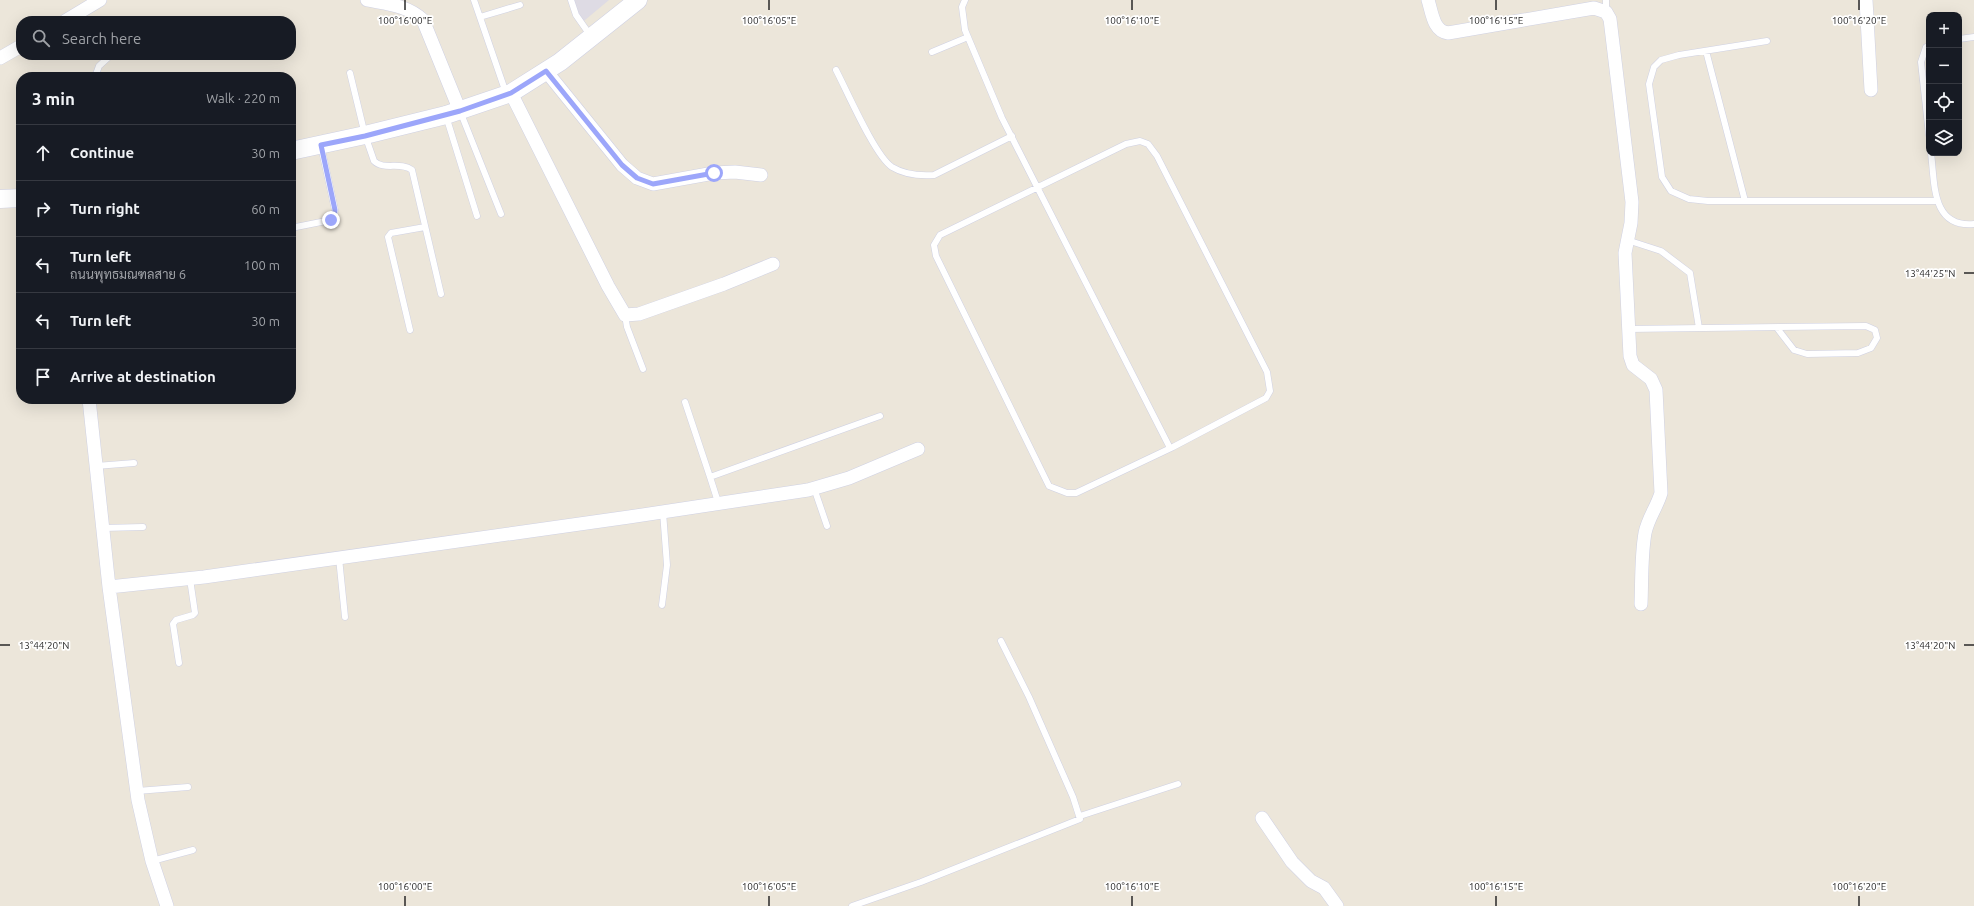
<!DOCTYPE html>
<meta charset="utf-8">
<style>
:root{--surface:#171b24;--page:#20242c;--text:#f1f3f6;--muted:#9ea1a6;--line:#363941}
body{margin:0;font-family:Ubuntu,Sarabun,sans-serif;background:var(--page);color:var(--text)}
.controls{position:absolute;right:12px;top:12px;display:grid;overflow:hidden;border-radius:8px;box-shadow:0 4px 16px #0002}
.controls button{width:36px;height:36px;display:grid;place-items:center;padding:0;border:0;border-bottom:1px solid var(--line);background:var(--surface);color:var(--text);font:20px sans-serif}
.stop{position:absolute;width:12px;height:12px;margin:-9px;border:3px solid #9ca6fa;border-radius:50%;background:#fff}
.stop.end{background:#9ca6fa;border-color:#fff;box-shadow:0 1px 4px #0008}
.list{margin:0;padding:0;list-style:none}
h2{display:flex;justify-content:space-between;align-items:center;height:52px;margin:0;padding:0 16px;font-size:17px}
h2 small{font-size:13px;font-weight:400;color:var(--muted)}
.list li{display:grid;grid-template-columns:26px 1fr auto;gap:12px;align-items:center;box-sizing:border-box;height:56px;padding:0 16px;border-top:1px solid var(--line)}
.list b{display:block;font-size:15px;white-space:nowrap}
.list p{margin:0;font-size:13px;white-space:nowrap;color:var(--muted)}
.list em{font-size:13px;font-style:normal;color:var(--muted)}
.icon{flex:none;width:22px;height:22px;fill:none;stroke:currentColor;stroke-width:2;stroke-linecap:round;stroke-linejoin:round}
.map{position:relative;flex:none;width:1974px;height:906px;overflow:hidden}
.search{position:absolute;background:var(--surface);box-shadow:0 4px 16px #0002;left:16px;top:16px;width:280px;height:44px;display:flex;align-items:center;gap:10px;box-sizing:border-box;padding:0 14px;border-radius:16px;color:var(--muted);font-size:15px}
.panel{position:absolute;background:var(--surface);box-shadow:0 4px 16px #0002;left:16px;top:72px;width:280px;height:332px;border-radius:16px}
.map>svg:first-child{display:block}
.industrial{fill:#dedbe4}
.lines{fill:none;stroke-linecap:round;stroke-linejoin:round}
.lane-casing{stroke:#cfd1e3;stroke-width:7}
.street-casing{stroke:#cfd1e3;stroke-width:14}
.secondary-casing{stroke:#cfd1e3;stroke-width:19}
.lane{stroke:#fff;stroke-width:6}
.street{stroke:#fff;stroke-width:13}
.secondary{stroke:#fff;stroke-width:18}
.route{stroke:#9ca6fa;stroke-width:5}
.ticks{fill:none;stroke:#292929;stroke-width:1.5}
.ticks-label{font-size:10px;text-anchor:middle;fill:#292929;stroke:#fff;stroke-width:3.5;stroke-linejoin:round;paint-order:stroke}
</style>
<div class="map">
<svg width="1974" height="906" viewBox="0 0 1974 906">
<rect width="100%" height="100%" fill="#ece6da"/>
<!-- industrial -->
<path class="industrial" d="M 573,0 L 609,0 L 579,25 Z"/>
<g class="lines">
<!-- lane casing -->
<g class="lane-casing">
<path id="lane" d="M 474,0 L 506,93
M 571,0 L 576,15 L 590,35
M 965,0 L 962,7 L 965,30 L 1002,118 L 1170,448
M 1606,0 L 1606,12
M 480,17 L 520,5
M 1959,39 L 1974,37
M 1767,41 L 1679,55 L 1661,60 L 1654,67 L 1649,84 L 1662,177 L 1671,191 L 1689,199 L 1708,201 L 1936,201
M 1929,46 L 1926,47 L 1921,62 L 1929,135
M 1706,51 L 1745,201
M 932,52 L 968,37
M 836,70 C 847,91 875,156 892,167 C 905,175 919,176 934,175 L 1012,136
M 350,73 L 365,135 L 374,161 C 384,171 400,161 412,170 L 441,294
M 95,77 L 99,66 L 111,55
M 460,111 L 501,214
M 446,116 L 477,216
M 1140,141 L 1148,144 L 1157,156 L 1267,372 L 1270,391 L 1266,398 L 1173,447 L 1076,493 L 1067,493 L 1049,486 L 936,256 L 934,245 L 940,235 L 1126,144 Z
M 1931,153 C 1935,183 1931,228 1974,224
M 291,228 L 331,220 L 334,218 L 335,210 L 321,146
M 1627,240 L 1661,251 L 1690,273 L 1699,328
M 625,315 L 627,327 L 643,369
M 1628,329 L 1866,326 L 1875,330 L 1877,338 L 1871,348 L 1858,353 L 1807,354 L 1794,350 L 1777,328
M 410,330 L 388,237 L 391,233 L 425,227
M 685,402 L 710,477
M 96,466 L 134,463
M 814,488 L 827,526
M 718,502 L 710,477 L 880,416
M 103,528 L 143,527
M 339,558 L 345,617
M 662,605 L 667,565 L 663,512
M 179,663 L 173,624 L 176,620 L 193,615 L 195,613 L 190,579
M 137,791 L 188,787
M 1080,816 L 1178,784
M 152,861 L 193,850
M 852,906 L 921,882 L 1080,819 L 1073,797 L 1029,697 L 1001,641"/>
</g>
<!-- street casing -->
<g class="street-casing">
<path id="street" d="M 367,0 C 387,4 407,5 423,20 L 460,111
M 1428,0 C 1432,12 1433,31 1448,33 L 1594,8 L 1606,12 L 1610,19 L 1632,202 L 1631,223 L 1625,253 L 1630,356 L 1633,365 L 1651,379 L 1656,390 L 1661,493 C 1657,507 1648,518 1645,533 C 1641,556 1642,581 1641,604
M 1866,0 L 1871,90
M 65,21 L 100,0
M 0,58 L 21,46
M 546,71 L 622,165 L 637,178 L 653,184 L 714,173 L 735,172 L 761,175
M 511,93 L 608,286 L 625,315 L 639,314 L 724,284 L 773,264
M 89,399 L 109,587 L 138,800 L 152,861 L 167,906
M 109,587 L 204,577 L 629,517 L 808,490 L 849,478 L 918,449
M 1262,818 L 1292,862 L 1311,881 L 1324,888 L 1337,906"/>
</g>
<!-- secondary casing -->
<g class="secondary-casing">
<path id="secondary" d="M 291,151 L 365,135 L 446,115 L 511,93 L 560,62 L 638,0
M 0,199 L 21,198"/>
</g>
<!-- lane -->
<use href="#lane" class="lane"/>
<!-- street -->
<use href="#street" class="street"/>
<!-- secondary -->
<use href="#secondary" class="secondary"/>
</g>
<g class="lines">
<!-- route -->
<path class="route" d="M 331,220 L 334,218 L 335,210 L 321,145 L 365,136 L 460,111 L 511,93 L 546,71 L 622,165 L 637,178 L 653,184 L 714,173"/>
</g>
<!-- ticks -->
<path class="ticks" d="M 405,0 L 405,10M 769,0 L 769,10M 1132,0 L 1132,10M 1496,0 L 1496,10M 1859,0 L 1859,10M 1964,273 L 1974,273M 0,645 L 10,645M 1964,645 L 1974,645M 405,896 L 405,906M 769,896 L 769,906M 1132,896 L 1132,906M 1496,896 L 1496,906M 1859,896 L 1859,906"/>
<g class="ticks-label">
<text x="405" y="24">100°16'00"E</text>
<text x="769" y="24">100°16'05"E</text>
<text x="1132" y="24">100°16'10"E</text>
<text x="1496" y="24">100°16'15"E</text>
<text x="1859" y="24">100°16'20"E</text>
<text x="1930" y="277">13°44'25"N</text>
<text x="44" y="649">13°44'20"N</text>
<text x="1930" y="649">13°44'20"N</text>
<text x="405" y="890">100°16'00"E</text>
<text x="769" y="890">100°16'05"E</text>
<text x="1132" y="890">100°16'10"E</text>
<text x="1496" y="890">100°16'15"E</text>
<text x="1859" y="890">100°16'20"E</text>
</g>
</svg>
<div class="controls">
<button>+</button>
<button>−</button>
<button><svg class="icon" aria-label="locate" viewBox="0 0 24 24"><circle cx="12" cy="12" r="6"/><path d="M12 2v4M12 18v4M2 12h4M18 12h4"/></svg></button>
<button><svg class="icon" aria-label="layers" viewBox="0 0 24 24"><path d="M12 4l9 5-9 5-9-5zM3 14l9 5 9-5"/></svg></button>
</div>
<div class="stop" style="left:714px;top:173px"></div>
<div class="stop end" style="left:331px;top:220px"></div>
<div class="search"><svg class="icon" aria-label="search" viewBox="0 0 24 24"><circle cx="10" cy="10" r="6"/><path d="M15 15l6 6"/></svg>Search here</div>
<section class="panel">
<h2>3 min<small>Walk · 220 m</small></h2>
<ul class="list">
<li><svg class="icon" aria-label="ahead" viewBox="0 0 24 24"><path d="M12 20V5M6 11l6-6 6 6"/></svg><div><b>Continue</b></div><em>30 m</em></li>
<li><svg class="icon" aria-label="right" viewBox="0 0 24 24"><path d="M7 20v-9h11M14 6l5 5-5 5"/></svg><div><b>Turn right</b></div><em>60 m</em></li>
<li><svg class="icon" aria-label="left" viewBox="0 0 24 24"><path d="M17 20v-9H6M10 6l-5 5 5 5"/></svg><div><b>Turn left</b><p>ถนนพุทธมณฑลสาย 6</p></div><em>100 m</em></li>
<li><svg class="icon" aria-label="left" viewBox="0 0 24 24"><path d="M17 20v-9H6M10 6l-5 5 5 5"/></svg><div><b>Turn left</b></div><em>30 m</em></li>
<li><svg class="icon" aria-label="arrive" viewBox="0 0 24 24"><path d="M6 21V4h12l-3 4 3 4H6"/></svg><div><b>Arrive at destination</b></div></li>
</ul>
</section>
</div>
